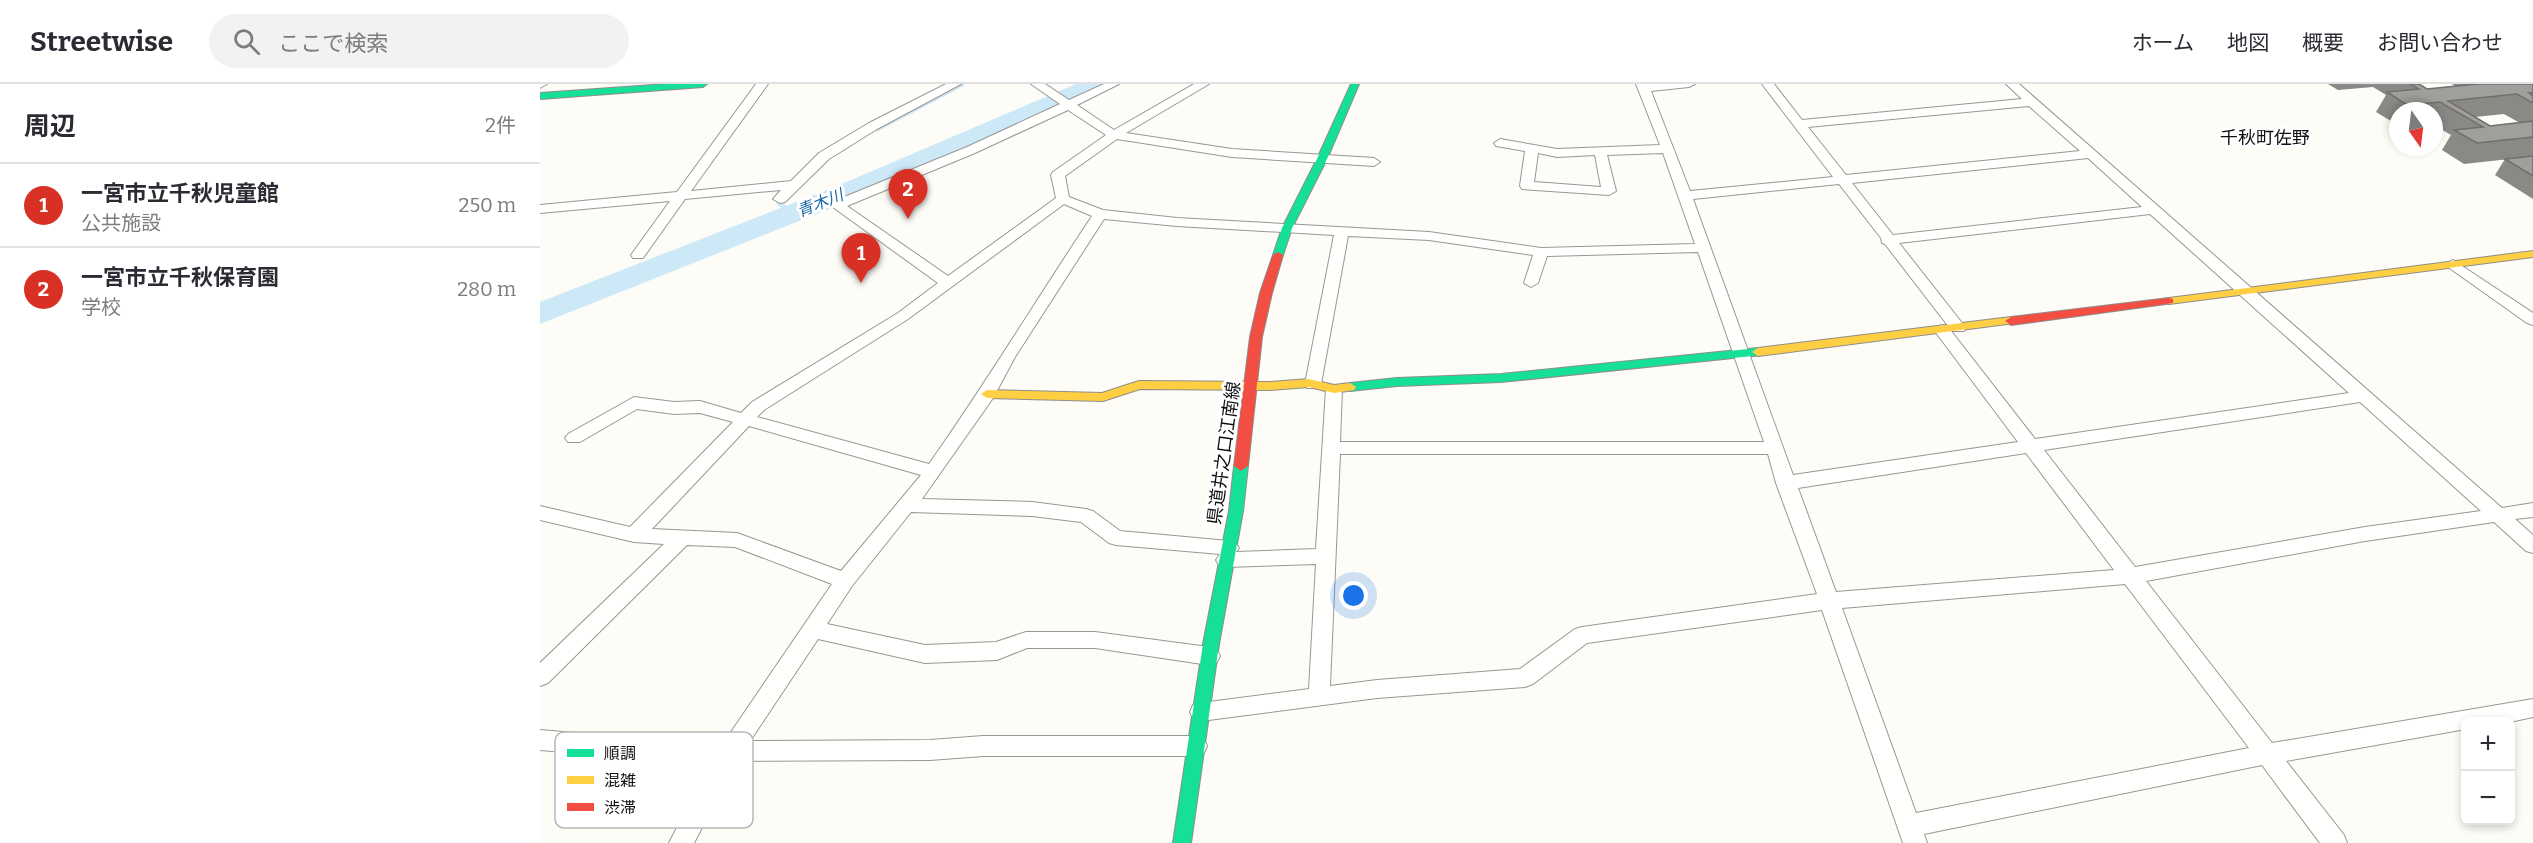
<!DOCTYPE html>
<html lang="ja">
<meta charset="utf-8">
<style>
:root{--surface:#fff;--page:#f2f2f3;--text:#2b2b33;--muted:#7c7c81;--line:#e1e1e2;--accent:#d93025}
body{margin:0;font-family:Bitter,"Noto Sans JP",serif;background:var(--page);color:var(--text)}
.controls{position:absolute;right:18px;bottom:18px;display:grid;overflow:hidden;border-radius:9px;box-shadow:0 3px 9px #0003}
.controls button{width:54px;height:54px;display:grid;place-items:center;padding:0;border:0;border-bottom:2px solid var(--line);background:var(--surface);color:var(--text);font:30px sans-serif}
.compass{position:absolute;left:1849px;top:18px;width:54px;height:54px;border-radius:50%;background:var(--surface);box-shadow:0 3px 9px #0003;rotate:166deg}
.you{position:absolute;left:814px;top:512px;width:21px;height:21px;margin:-15px;border:4px solid #fff;border-radius:50%;background:#1a73e8;box-shadow:0 0 0 9px #1a73e833}
.badge{display:grid;place-items:center;width:39px;height:39px;border-radius:50%;background:var(--accent);color:#fff;font-size:20px;font-weight:700}
.pin{position:absolute;translate:-50% -50px;filter:drop-shadow(0 2px 3px #0008)}
.pin::after{content:'';position:absolute;top:32px;width:21px;height:18px;background:inherit;clip-path:polygon(0 0,100% 0,50% 100%)}
.list{margin:0;padding:0;list-style:none}
h2{display:flex;justify-content:space-between;align-items:center;height:78px;margin:0;padding:0 24px;font-size:26px}
h2 small{font-size:20px;font-weight:400;color:var(--muted)}
.list li{display:grid;grid-template-columns:39px 1fr auto;gap:18px;align-items:center;box-sizing:border-box;height:84px;padding:0 24px;border-top:2px solid var(--line)}
.list b{display:block;font-size:22px;white-space:nowrap}
.list p{margin:0;font-size:20px;white-space:nowrap;color:var(--muted)}
.list em{font-size:20px;font-style:normal;color:var(--muted)}
.icon{flex:none;width:33px;height:33px;fill:none;stroke:currentColor;stroke-width:2;stroke-linecap:round;stroke-linejoin:round}
.map{position:relative;flex:none;width:1993px;height:759px;overflow:hidden}
header{display:flex;align-items:center;gap:36px;box-sizing:border-box;height:84px;padding:0 30px;background:var(--surface);border-bottom:2px solid var(--line)}
header strong{font-size:28px}
nav{display:flex;gap:33px;margin-inline-start:auto;font-size:21px}
.search{width:420px;height:54px;background:var(--page);display:flex;align-items:center;gap:15px;box-sizing:border-box;padding:0 21px;border-radius:33px;color:var(--muted);font-size:22px}
main{display:flex}
aside{flex:1;background:var(--surface)}
.map>svg:first-child{display:block}
.lines{fill:none;stroke-linecap:round;stroke-linejoin:round}
.stream{stroke:#cde8f7;stroke-width:5}
.river{fill:#cde8f7;fill-rule:evenodd}
.street-casing{stroke:#979795;stroke-width:2}
.fast-casing{stroke:#8e8d8b;stroke-width:2}
.slow-casing{stroke:#8e8d8b;stroke-width:2}
.jam-casing{stroke:#8e8d8b;stroke-width:2}
.street{fill:#fffffe;fill-rule:evenodd}
.fast{fill:#16e098;fill-rule:evenodd}
.slow{fill:#ffcf43;fill-rule:evenodd}
.jam{fill:#f24e42;fill-rule:evenodd}
.wall{fill:#8a8986;fill-rule:evenodd}
.building{fill:#a19f9c;stroke:#716f6d;stroke-width:1.5}
.labels{text-anchor:middle;dominant-baseline:central;stroke-width:6;stroke-linejoin:round;paint-order:stroke}
.far-water-label{font-size:16px;font-style:italic;fill:#1768a6;stroke:#fff}
.far-quarter-label{font-size:18px;fill:#111;stroke:#fff}
.street-label{font-size:18px;fill:#111;stroke:#fff}
.key{fill:#fff;stroke:#b8b8b8;stroke-width:1.5}
.key-label{font-size:16px;fill:#111}
</style>
<header>
<strong>Streetwise</strong>
<div class="search"><svg class="icon" aria-label="search" viewBox="0 0 24 24"><circle cx="10" cy="10" r="6"/><path d="M15 15l6 6"/></svg>ここで検索</div>
<nav><a>ホーム</a><a>地図</a><a>概要</a><a>お問い合わせ</a></nav>
</header>
<main>
<aside>
<h2>周辺<small>2件</small></h2>
<ul class="list">
<li><span class="badge">1</span><div><b>一宮市立千秋児童館</b><p>公共施設</p></div><em>250 m</em></li>
<li><span class="badge">2</span><div><b>一宮市立千秋保育園</b><p>学校</p></div><em>280 m</em></li>
</ul>
</aside>
<div class="map">
<svg width="1993" height="759" viewBox="0 0 1993 759">
<rect width="100%" height="100%" fill="#fdfcf7"/>
<g class="lines">
<!-- stream -->
<path class="stream" d="M 337,45 L 422,0
M 244,114 L 239,119 L 253,130"/>
<!-- river -->
<path class="river" d="M 536,0 L 570,0 L 566,5 L 317,114 L 0,240 L 0,218 L 297,102 Z"/>
<!-- street casing -->
<g class="street-casing">
<path id="street" d="M 0,0 L 7,0 L 0,4 Z
M 216,0 L 228,0 L 151,107 L 251,97 L 279,69 L 329,39 L 406,0 L 421,0 L 337,45 L 289,75 L 245,118 L 240,119 L 233,115 L 241,106 L 145,115 L 103,174 L 93,174 L 91,171 L 130,117 L 0,129 L 0,121 L 137,108 Z
M 491,0 L 505,0 L 529,16 L 564,0 L 579,0 L 537,21 L 574,46 L 654,0 L 669,0 L 586,49 L 692,65 L 834,74 L 840,78 L 834,82 L 692,73 L 577,55 L 525,92 L 529,113 L 563,126 L 637,134 L 889,148 L 1001,164 L 1155,160 L 1123,69 L 1067,71 L 1076,107 L 1069,111 L 982,105 L 980,102 L 985,67 L 956,62 L 954,59 L 960,55 L 1017,65 L 1120,61 L 1096,0 L 1155,0 L 1149,3 L 1111,7 L 1150,107 L 1293,93 L 1222,0 L 1234,0 L 1262,36 L 1482,15 L 1466,0 L 1479,0 L 1962,424 L 1993,419 L 1993,433 L 1975,435 L 1993,451 L 1993,469 L 1986,467 L 1954,438 L 1825,457 L 1606,497 L 1732,659 L 1993,615 L 1993,633 L 1970,638 L 1926,638 L 1926,645 L 1746,677 L 1804,751 L 1807,759 L 1780,759 L 1722,681 L 1384,750 L 1387,759 L 1363,759 L 1282,526 L 1047,559 L 993,600 L 985,603 L 837,614 L 661,637 L 653,635 L 650,628 L 653,621 L 661,619 L 769,605 L 776,480 L 686,483 L 679,481 L 676,476 L 680,470 L 576,461 L 569,459 L 541,438 L 492,432 L 371,428 L 312,502 L 287,540 L 385,561 L 456,558 L 486,548 L 555,548 L 669,563 L 677,566 L 680,572 L 677,578 L 669,581 L 555,564 L 487,564 L 457,576 L 385,579 L 278,555 L 210,657 L 390,656 L 443,652 L 656,652 L 664,655 L 667,662 L 664,669 L 656,672 L 443,672 L 390,676 L 197,677 L 154,759 L 129,759 L 165,689 L 60,671 L 0,666 L 0,646 L 60,651 L 176,670 L 292,500 L 195,463 L 147,461 L 8,599 L 0,602 L 0,579 L 124,460 L 94,458 L 0,436 L 0,422 L 90,443 L 193,338 L 160,329 L 134,330 L 97,325 L 40,358 L 28,358 L 25,354 L 28,350 L 94,313 L 134,318 L 160,317 L 201,329 L 212,318 L 358,229 L 398,199 L 290,121 L 292,118 L 427,63 L 520,20 ZM 1489,22 L 1540,67 L 1306,91 L 1268,43 ZM 528,26 L 566,51 L 513,88 L 511,91 L 516,114 L 408,192 L 307,122 L 435,69 ZM 998,69 L 1017,73 L 1055,71 L 1061,103 L 994,98 ZM 1548,74 L 1602,123 L 1353,151 L 1312,99 ZM 1299,100 L 1341,154 L 1342,159 L 1345,160 L 1412,247 L 1424,247 L 1426,244 L 1359,159 L 1610,130 L 1809,309 L 1495,355 L 1408,243 L 1402,241 L 1394,246 L 1478,358 L 1253,391 L 1153,115 ZM 524,120 L 552,132 C 497,215 446,299 389,380 L 217,333 L 224,326 L 368,235 ZM 564,135 L 637,142 L 794,151 L 765,300 L 767,304 L 779,304 L 781,300 L 808,152 L 889,156 L 993,171 L 984,199 L 991,203 L 998,199 L 1007,172 L 1158,168 L 1224,358 L 800,358 L 802,305 L 800,301 L 788,301 L 786,305 L 776,465 L 696,468 L 699,464 L 696,459 L 689,457 L 580,447 L 553,427 L 546,425 L 492,418 L 382,415 L 453,314 L 475,273 ZM 1820,318 L 1941,427 L 1825,443 L 1595,483 L 1504,366 ZM 209,342 L 381,391 L 301,487 L 197,449 L 112,445 ZM 1486,369 L 1574,486 L 1296,508 L 1258,404 ZM 800,370 L 1228,370 L 1236,399 L 1277,510 L 1042,543 L 1035,545 L 980,585 L 837,596 L 790,602 ZM 1585,500 L 1709,664 L 1376,729 L 1302,524 Z
M 1913,176 L 1993,229 L 1993,241 L 1987,239 L 1908,183 L 1906,180 Z"/>
</g>
<!-- fast casing -->
<g class="fast-casing">
<path id="fast" d="M 127,0 L 167,0 L 163,3 L 0,15 L 0,9 Z
M 811,0 L 819,0 L 787,75 L 752,144 L 743,171 L 742,173 L 734,173 L 733,171 L 742,144 L 777,75 Z
M 1218,264 L 1222,265 L 1224,268 L 1222,271 L 961,298 L 857,302 L 810,307 L 804,303 L 810,299 L 857,294 L 961,290 Z
M 701,377 L 708,382 L 703,427 L 679,560 L 651,759 L 633,759 L 663,560 L 689,427 L 694,382 Z"/>
</g>
<!-- slow casing -->
<g class="slow-casing">
<path id="slow" d="M 1993,167 L 1993,173 L 1629,220 L 1623,217 L 1629,214 Z
M 1471,233 L 1477,237 L 1475,239 L 1218,272 L 1212,268 L 1218,264 Z
M 769,295 L 794,301 L 810,299 L 816,303 L 814,306 L 794,309 L 769,303 L 729,306 L 600,305 L 563,317 L 447,314 L 441,310 L 447,306 L 562,309 L 599,297 L 729,298 Z"/>
</g>
<!-- jam casing -->
<g class="jam-casing">
<path id="jam" d="M 738,168 L 743,171 L 732,209 L 722,253 L 708,382 L 701,387 L 694,382 L 710,253 L 720,209 L 733,171 Z
M 1629,214 L 1633,215 L 1633,219 L 1471,241 L 1465,237 L 1471,233 Z"/>
</g>
<!-- street -->
<use href="#street" class="street"/>
<!-- fast -->
<use href="#fast" class="fast"/>
<!-- slow -->
<use href="#slow" class="slow"/>
<!-- jam -->
<use href="#jam" class="jam"/>
</g>
<!-- wall -->
<path class="wall" d="M 1788,0 L 1879,0 L 1887,5 L 1915,2 L 1912,0 L 1993,0 L 1993,115 L 1955,91 L 1965,75 L 1988,73 L 1924,80 L 1902,66 L 1911,51 L 1894,41 L 1894,27 L 1858,27 L 1858,40 L 1856,40 L 1836,28 L 1846,11 L 1833,3 L 1798,6 ZM 1964,30 L 1980,39 L 1950,42 L 1935,33 Z"/>
<!-- building -->
<path class="building" d="M 1870,0 L 1879,0 L 1887,5 L 1937,0 L 1993,0 L 1993,9 L 1989,9 L 1993,12 L 1993,19 L 1977,10 L 1908,17 L 1950,42 L 1993,37 L 1993,53 L 1937,59 L 1914,46 L 1943,43 L 1900,18 L 1867,21 L 1847,8 L 1879,5 Z
M 1993,72 L 1993,92 L 1965,75 Z"/>
<g class="labels">
<!-- far-water labels -->
<g class="far-water-label">
<text transform="translate(280 119) rotate(-22)">青木川</text>
</g>
<!-- far-quarter labels -->
<g class="far-quarter-label">
<text x="1725" y="54">千秋町佐野</text>
</g>
<!-- street labels -->
<g class="street-label">
<text transform="translate(684 369) rotate(-82)">県道井之口江南線</text>
</g>
</g>
<!-- legend -->
<rect x="15" y="648" width="198" height="96" rx="9" class="key"/>
<rect x="27" y="665" width="27" height="8" fill="#16e098"/>
<rect x="27" y="692" width="27" height="8" fill="#ffcf43"/>
<rect x="27" y="719" width="27" height="8" fill="#f24e42"/>
<g class="key-label">
<text x="64" y="675">順調</text>
<text x="64" y="702">混雑</text>
<text x="64" y="729">渋滞</text>
</g>
</svg>
<div class="controls">
<button>+</button>
<button>−</button>
</div>
<svg class="compass" viewBox="-18 -18 36 36"><path d="M0-13l5 13h-10z" fill="#e53935"/><path d="M0 13l5-13h-10z" fill="#7c7c81"/></svg>
<div class="you"></div>
<div class="pin badge" style="left:321px;top:199px">1</div>
<div class="pin badge" style="left:368px;top:135px">2</div>
</div>
</main>
